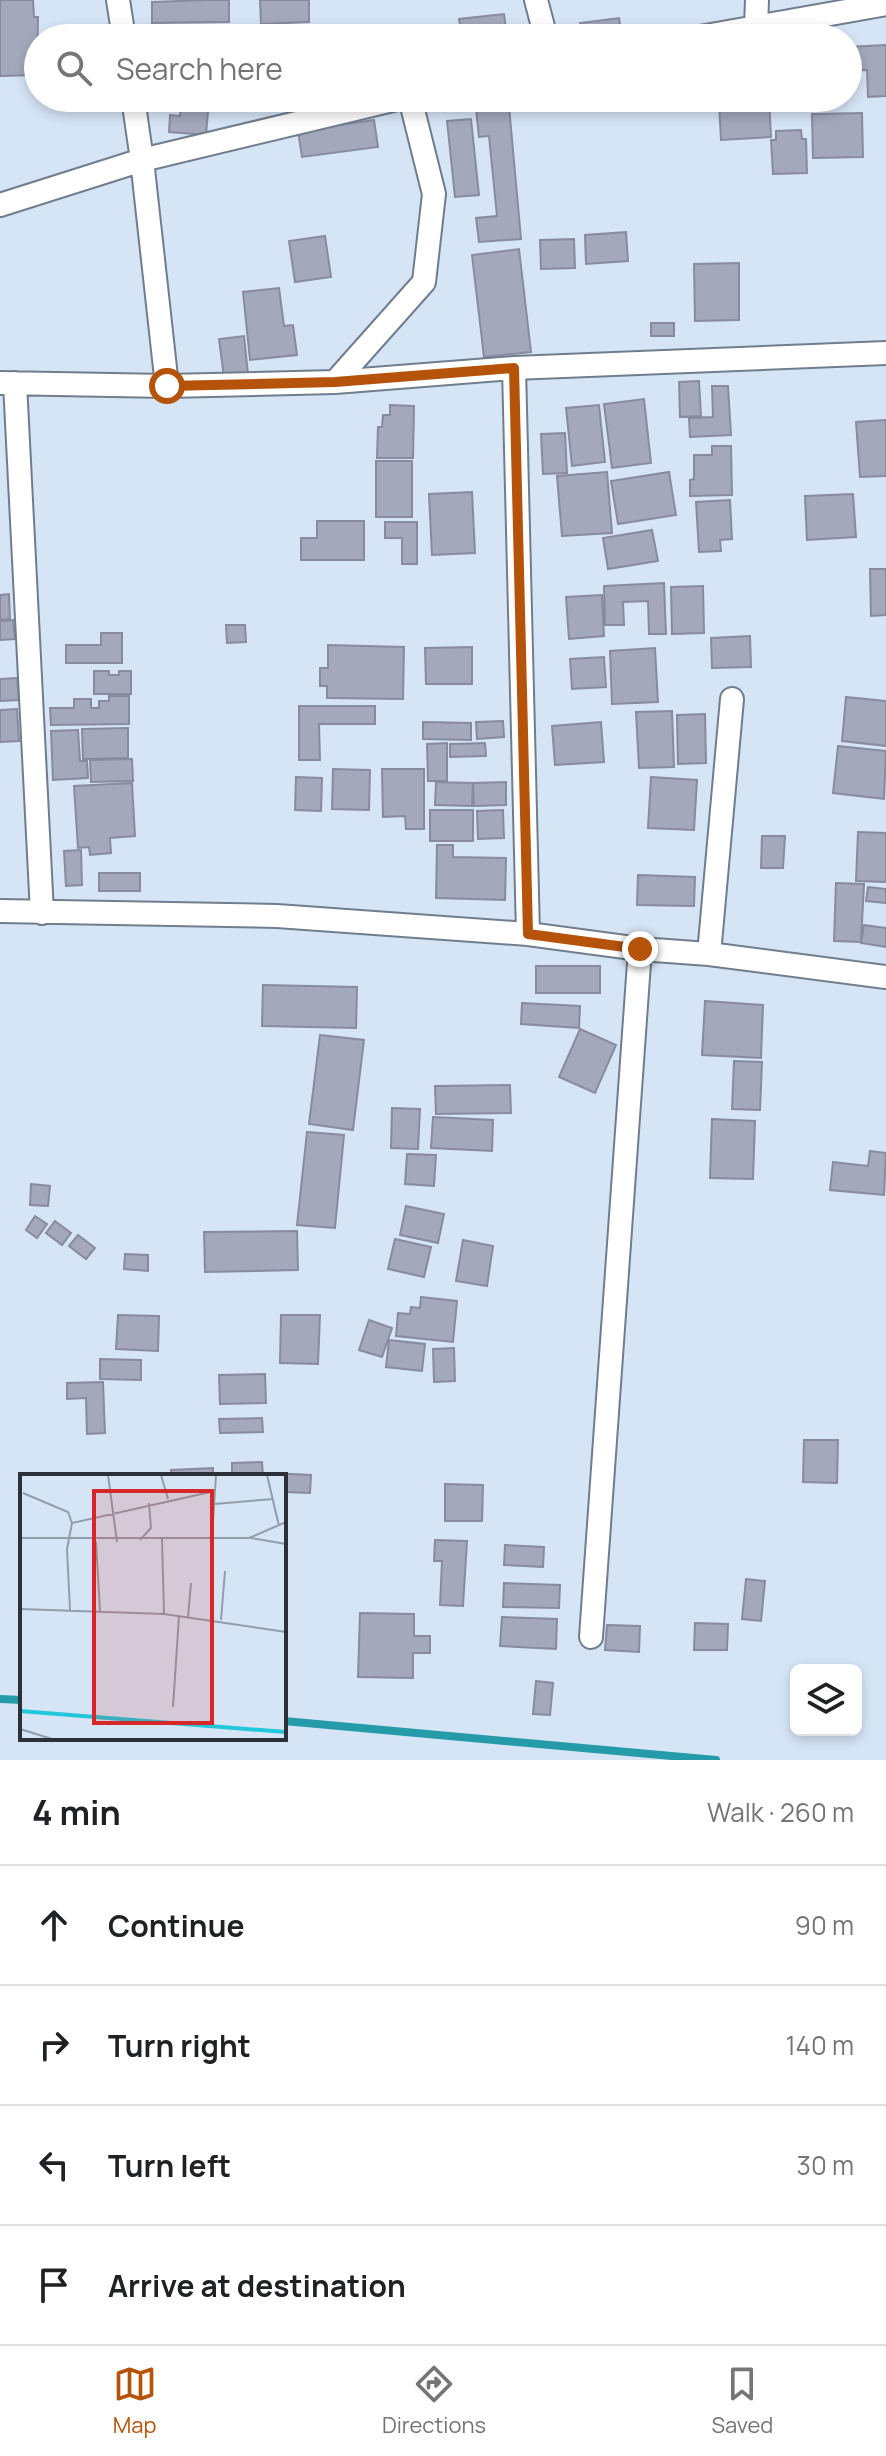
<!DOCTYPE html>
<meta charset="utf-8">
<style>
:root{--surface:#fff;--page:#f6f6f6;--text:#202124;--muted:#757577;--line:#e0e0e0;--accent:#b45309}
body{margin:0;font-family:Manrope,sans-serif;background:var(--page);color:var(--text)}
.controls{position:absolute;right:24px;bottom:24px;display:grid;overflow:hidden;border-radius:12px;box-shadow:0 4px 12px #0003}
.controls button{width:72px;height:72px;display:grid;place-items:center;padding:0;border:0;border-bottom:2px solid var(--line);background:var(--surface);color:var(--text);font:40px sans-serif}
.stop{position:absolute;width:24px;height:24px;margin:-18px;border:6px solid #b45309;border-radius:50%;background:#fff}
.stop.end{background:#b45309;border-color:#fff;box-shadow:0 2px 8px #0008}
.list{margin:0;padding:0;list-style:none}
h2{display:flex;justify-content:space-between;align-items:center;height:104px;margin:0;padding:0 32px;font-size:34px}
h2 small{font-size:26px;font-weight:400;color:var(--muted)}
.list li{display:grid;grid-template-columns:52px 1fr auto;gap:24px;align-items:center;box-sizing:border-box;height:120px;padding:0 32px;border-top:2px solid var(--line)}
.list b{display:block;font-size:30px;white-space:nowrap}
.list em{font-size:26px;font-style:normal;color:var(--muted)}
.icon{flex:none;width:44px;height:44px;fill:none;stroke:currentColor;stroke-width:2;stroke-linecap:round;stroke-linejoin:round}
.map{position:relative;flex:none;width:886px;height:1760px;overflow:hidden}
.search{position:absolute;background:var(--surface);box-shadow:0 4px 12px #0003;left:24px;right:24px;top:24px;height:88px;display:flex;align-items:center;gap:20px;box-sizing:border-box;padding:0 28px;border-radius:44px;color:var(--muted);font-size:30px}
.sheet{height:584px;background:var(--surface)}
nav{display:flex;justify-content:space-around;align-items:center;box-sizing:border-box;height:112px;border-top:2px solid var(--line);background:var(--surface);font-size:22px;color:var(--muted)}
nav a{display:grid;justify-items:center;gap:4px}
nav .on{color:var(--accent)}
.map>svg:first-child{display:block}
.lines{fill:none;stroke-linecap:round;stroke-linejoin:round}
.stream{stroke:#259aa9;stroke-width:8}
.building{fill:#a3a8bb;stroke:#878b9d;stroke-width:2}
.street-casing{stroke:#707d8d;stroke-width:26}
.street{stroke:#fff;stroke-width:22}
.route{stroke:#b45309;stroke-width:10}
.inset-river{fill:none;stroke:#22c7d9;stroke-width:4}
.inset-road{fill:none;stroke:#929daa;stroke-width:2}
.view{fill:#d62828;fill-opacity:0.15;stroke:#d62828;stroke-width:4}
.inset-edge{fill:none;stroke:#2c3138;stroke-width:4}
</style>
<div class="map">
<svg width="886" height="1760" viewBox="0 0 886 1760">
<rect width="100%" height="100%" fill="#d6e5f6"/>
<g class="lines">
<!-- stream -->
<path class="stream" d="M 0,1699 L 22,1700
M 284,1721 L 716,1760"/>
</g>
<!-- building -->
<path class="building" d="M 0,0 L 33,0 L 34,17 L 38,17 L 37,75 L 0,76 Z
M 206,0 L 229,0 L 229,22 L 152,23 L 152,2 Z
M 260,0 L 309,0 L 309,22 L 261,24 Z
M 504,14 L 507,38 L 462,38 L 459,19 Z
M 619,18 L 622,37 L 582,38 L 580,23 Z
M 886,45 L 886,96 L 868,97 L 867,70 L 848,71 L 848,47 Z
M 181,98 L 209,100 L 206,135 L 169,132 L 170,115 L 180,116 Z
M 730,98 L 769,99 L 771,137 L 721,140 L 719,102 L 731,102 Z
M 509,106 L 521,239 L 479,242 L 476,218 L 497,216 L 489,136 L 479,137 L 476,109 Z
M 862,113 L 863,157 L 813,158 L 812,114 Z
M 471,119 L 479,195 L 455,197 L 447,121 Z
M 374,120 L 378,147 L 302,157 L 298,131 Z
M 801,130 L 802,139 L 806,139 L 807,173 L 773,174 L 771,140 L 776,140 L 776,131 Z
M 626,232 L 628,261 L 586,264 L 585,235 Z
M 325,236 L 331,277 L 295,282 L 289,241 Z
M 574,239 L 575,268 L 541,269 L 540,240 Z
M 519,249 L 531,352 L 484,357 L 472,255 Z
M 739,263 L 739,320 L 695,321 L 694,264 Z
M 279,288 L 284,326 L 293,325 L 297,355 L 250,360 L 243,292 Z
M 651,323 L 674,323 L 674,336 L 651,336 Z
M 244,336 L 248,374 L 224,377 L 219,339 Z
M 699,381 L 701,416 L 680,417 L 679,382 Z
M 712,386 L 728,386 L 731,435 L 690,437 L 689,418 L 713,417 Z
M 644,399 L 651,463 L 612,468 L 604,404 Z
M 390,405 L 414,406 L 413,458 L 377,458 L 378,427 L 382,427 L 383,415 L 390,415 Z
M 599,405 L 605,462 L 572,466 L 566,408 Z
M 886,420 L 886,476 L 860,477 L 856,422 Z
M 565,433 L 567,473 L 543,474 L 541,434 Z
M 712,446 L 731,446 L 732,495 L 690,496 L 690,480 L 694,479 L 694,455 L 712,455 Z
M 376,461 L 412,461 L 412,517 L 376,517 Z
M 607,472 L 612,533 L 562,536 L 557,476 Z
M 669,472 L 676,515 L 618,524 L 611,481 Z
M 472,492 L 475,553 L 432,555 L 429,494 Z
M 853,494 L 856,537 L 807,540 L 805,496 Z
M 730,500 L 732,539 L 720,540 L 721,551 L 699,552 L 696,502 Z
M 317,521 L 364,521 L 364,560 L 301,560 L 301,538 L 317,538 Z
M 385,522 L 417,522 L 417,564 L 402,564 L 402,538 L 385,538 Z
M 652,530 L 658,561 L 608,569 L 603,538 Z
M 870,569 L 886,569 L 886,615 L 871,616 Z
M 664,583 L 666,634 L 649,634 L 648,601 L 623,602 L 624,625 L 605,625 L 604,586 Z
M 703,586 L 704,633 L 672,634 L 671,587 Z
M 9,594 L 10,619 L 0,620 L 0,595 Z
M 602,595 L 604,636 L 569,639 L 566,597 Z
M 13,620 L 15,639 L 0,640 L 0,621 Z
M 226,625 L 245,625 L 246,642 L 227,643 Z
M 101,633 L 122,633 L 122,663 L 66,663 L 66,645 L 101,645 Z
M 750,636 L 751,667 L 712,668 L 711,638 Z
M 328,645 L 404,647 L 403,699 L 327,698 L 327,686 L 320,686 L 320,668 L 328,668 Z
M 472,647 L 472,684 L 426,684 L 425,648 Z
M 655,648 L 658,702 L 612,704 L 610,651 Z
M 604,657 L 606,687 L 572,689 L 570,659 Z
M 94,671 L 109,671 L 109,675 L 119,675 L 119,671 L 131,671 L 131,694 L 94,694 Z
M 17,678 L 19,700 L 0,701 L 0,679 Z
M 109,696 L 129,696 L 129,724 L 51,725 L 50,708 L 74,708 L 74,699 L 91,699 L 91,708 L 99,708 L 99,701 L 109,701 Z
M 846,697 L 886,701 L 886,746 L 842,741 Z
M 299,706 L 375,706 L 375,724 L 319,724 L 320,760 L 299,760 Z
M 17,709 L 19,741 L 0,742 L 0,710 Z
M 672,711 L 674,767 L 639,768 L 636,712 Z
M 705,714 L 706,763 L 678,764 L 677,715 Z
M 503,721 L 504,737 L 477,739 L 476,722 Z
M 423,722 L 471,723 L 471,740 L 423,739 Z
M 601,722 L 604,762 L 555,765 L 552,726 Z
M 128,728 L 128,758 L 83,759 L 82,729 Z
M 78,730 L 80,761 L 87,761 L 88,778 L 53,780 L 51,731 Z
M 447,743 L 447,781 L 428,781 L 427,744 Z
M 485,743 L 486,756 L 450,757 L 450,744 Z
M 838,746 L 886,751 L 884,799 L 833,793 Z
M 132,759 L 133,781 L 91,782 L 90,760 Z
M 333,769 L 370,770 L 369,810 L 332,809 Z
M 382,769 L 424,769 L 424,829 L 406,829 L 405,816 L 383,817 Z
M 296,777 L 322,778 L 321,811 L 295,810 Z
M 651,777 L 697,780 L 694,830 L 648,828 Z
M 436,782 L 473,783 L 472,806 L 435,805 Z
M 506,782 L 506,805 L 474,806 L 473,783 Z
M 132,783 L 135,836 L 110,838 L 111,853 L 90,855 L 89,847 L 78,848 L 74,786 Z
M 430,810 L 473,810 L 473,841 L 430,841 Z
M 503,810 L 504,838 L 478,839 L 477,811 Z
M 858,832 L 886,833 L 886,882 L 856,881 Z
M 762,836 L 785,836 L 783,868 L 761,868 Z
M 437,845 L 453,845 L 453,857 L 506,858 L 505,900 L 436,898 Z
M 81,850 L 82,885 L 66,886 L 64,851 Z
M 99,873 L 140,873 L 140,891 L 99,891 Z
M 638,875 L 695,877 L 694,906 L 637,905 Z
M 836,883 L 864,884 L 861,942 L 834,941 Z
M 868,887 L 886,889 L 886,903 L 866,901 Z
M 864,925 L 886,928 L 886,947 L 861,943 Z
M 536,966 L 600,966 L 600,993 L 536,993 Z
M 263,985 L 357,987 L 356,1028 L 262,1026 Z
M 705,1001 L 763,1005 L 761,1058 L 702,1055 Z
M 522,1003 L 580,1006 L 579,1028 L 521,1024 Z
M 580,1029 L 616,1045 L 595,1093 L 559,1077 Z
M 320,1035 L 364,1040 L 353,1130 L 309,1124 Z
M 734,1061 L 762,1062 L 760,1110 L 732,1109 Z
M 510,1085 L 511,1113 L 436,1114 L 435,1086 Z
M 392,1108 L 420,1109 L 418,1149 L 391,1148 Z
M 433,1117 L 493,1120 L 492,1151 L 431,1148 Z
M 712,1119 L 755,1121 L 753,1179 L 710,1178 Z
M 307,1132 L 344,1135 L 335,1228 L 297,1225 Z
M 870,1151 L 886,1153 L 884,1195 L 830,1190 L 833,1162 L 868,1166 Z
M 407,1154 L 436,1155 L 434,1186 L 405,1184 Z
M 31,1184 L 50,1186 L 48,1206 L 30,1205 Z
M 406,1206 L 444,1214 L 438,1243 L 400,1235 Z
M 35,1216 L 47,1224 L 37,1238 L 26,1230 Z
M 55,1221 L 71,1233 L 62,1245 L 46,1233 Z
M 297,1231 L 298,1270 L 205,1272 L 204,1232 Z
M 78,1235 L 95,1248 L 86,1259 L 69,1246 Z
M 395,1239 L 431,1247 L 424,1277 L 388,1269 Z
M 463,1240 L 493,1246 L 487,1286 L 456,1281 Z
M 125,1254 L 148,1255 L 148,1271 L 124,1269 Z
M 421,1297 L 457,1301 L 453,1342 L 396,1336 L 398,1313 L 410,1314 L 411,1307 L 420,1308 Z
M 118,1315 L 159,1316 L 158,1351 L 116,1349 Z
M 281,1315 L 320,1315 L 318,1364 L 280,1363 Z
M 369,1320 L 392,1328 L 382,1357 L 359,1350 Z
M 389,1340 L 425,1344 L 422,1371 L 386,1367 Z
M 454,1348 L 455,1381 L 434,1382 L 433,1349 Z
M 100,1359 L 141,1360 L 141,1380 L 100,1379 Z
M 265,1374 L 266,1403 L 220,1404 L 219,1375 Z
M 103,1382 L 105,1433 L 87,1434 L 86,1398 L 67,1399 L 67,1383 Z
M 262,1418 L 263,1432 L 220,1433 L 219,1419 Z
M 804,1440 L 838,1440 L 837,1483 L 803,1482 Z
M 262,1462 L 263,1476 L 232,1476 L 232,1463 Z
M 213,1468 L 213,1476 L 172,1476 L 171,1470 Z
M 270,1473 L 311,1475 L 310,1493 L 284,1492 L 284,1476 L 270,1476 Z
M 445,1484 L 483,1485 L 482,1521 L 445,1521 Z
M 435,1540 L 467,1541 L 463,1606 L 440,1605 L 442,1561 L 434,1561 Z
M 505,1545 L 544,1547 L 543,1567 L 504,1565 Z
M 746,1579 L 765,1581 L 761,1621 L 742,1619 Z
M 504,1583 L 560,1585 L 559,1608 L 503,1607 Z
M 360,1613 L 414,1614 L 414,1636 L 430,1636 L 430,1653 L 413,1653 L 413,1678 L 358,1677 Z
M 502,1617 L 557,1619 L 556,1649 L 500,1646 Z
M 695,1623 L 728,1624 L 727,1650 L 694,1650 Z
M 607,1625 L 640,1626 L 639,1652 L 605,1650 Z
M 536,1681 L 553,1683 L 550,1715 L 533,1714 Z"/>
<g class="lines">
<!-- street casing -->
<g class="street-casing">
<path id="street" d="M 118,0 L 124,38
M 536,0 L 546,38
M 756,26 L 757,0
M 694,38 L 886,4
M 133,98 L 142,160 L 167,386
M 0,205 L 142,160 L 401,98
M 514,368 L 528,934
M 335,382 L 424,282 L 434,194 L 410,98
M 0,383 L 167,386 L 335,382 L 514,368 L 886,353
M 15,383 L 42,913
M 0,911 L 277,916 L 528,934 L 640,949 L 709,954 L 886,977
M 709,954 L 732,699
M 591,1637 L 640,949"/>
</g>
<!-- street -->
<use href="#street" class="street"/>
</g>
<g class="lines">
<!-- route -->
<path class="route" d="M 167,386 L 335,382 L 514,368 L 528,934 L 640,949"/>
</g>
<!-- overview -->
<g transform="translate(20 1474)">
<rect width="266" height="266" fill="#d6e5f6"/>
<path class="inset-river" d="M 0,237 L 266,258"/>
<path class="inset-road" d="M 88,1 L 97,68M 141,1 L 148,25M 247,1 L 259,52M 3,19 L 48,38 L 52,49M 194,30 L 253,25M 192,63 L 196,1M 0,64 L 229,64 L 266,48M 231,64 L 266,70M 142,65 L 144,140M 120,66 L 131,54 L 129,29M 76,68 L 80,137M 0,135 L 144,140 L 266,158M 50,136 L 47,75 L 52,49 L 195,17M 168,143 L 171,109M 201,146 L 205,97M 153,233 L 159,142M 0,255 L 32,265"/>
<path class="view" d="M 74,17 L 192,17 L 192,249 L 74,249 Z"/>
<rect width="266" height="266" class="inset-edge"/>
</g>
</svg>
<div class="controls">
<button><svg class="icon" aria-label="layers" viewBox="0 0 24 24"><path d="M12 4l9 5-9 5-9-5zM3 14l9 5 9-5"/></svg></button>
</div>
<div class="stop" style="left:167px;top:386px"></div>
<div class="stop end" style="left:640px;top:949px"></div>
<div class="search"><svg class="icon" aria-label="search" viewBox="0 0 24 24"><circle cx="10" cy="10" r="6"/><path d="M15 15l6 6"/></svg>Search here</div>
</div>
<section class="sheet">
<h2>4 min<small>Walk · 260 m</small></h2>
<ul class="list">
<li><svg class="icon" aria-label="ahead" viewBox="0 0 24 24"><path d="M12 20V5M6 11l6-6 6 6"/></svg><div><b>Continue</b></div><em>90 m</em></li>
<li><svg class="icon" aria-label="right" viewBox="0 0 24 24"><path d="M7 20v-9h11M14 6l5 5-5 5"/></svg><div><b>Turn right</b></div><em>140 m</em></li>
<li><svg class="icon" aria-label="left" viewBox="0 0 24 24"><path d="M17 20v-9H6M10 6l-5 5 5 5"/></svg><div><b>Turn left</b></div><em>30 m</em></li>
<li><svg class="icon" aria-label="arrive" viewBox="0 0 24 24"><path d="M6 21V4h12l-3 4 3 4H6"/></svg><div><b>Arrive at destination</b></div></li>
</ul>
</section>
<nav>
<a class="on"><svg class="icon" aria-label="map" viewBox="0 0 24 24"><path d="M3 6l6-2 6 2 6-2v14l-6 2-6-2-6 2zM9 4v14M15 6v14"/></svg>Map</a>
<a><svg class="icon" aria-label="directions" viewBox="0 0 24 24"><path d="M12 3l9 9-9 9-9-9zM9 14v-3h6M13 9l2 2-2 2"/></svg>Directions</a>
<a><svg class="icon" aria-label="saved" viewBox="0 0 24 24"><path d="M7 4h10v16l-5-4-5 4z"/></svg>Saved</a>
</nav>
